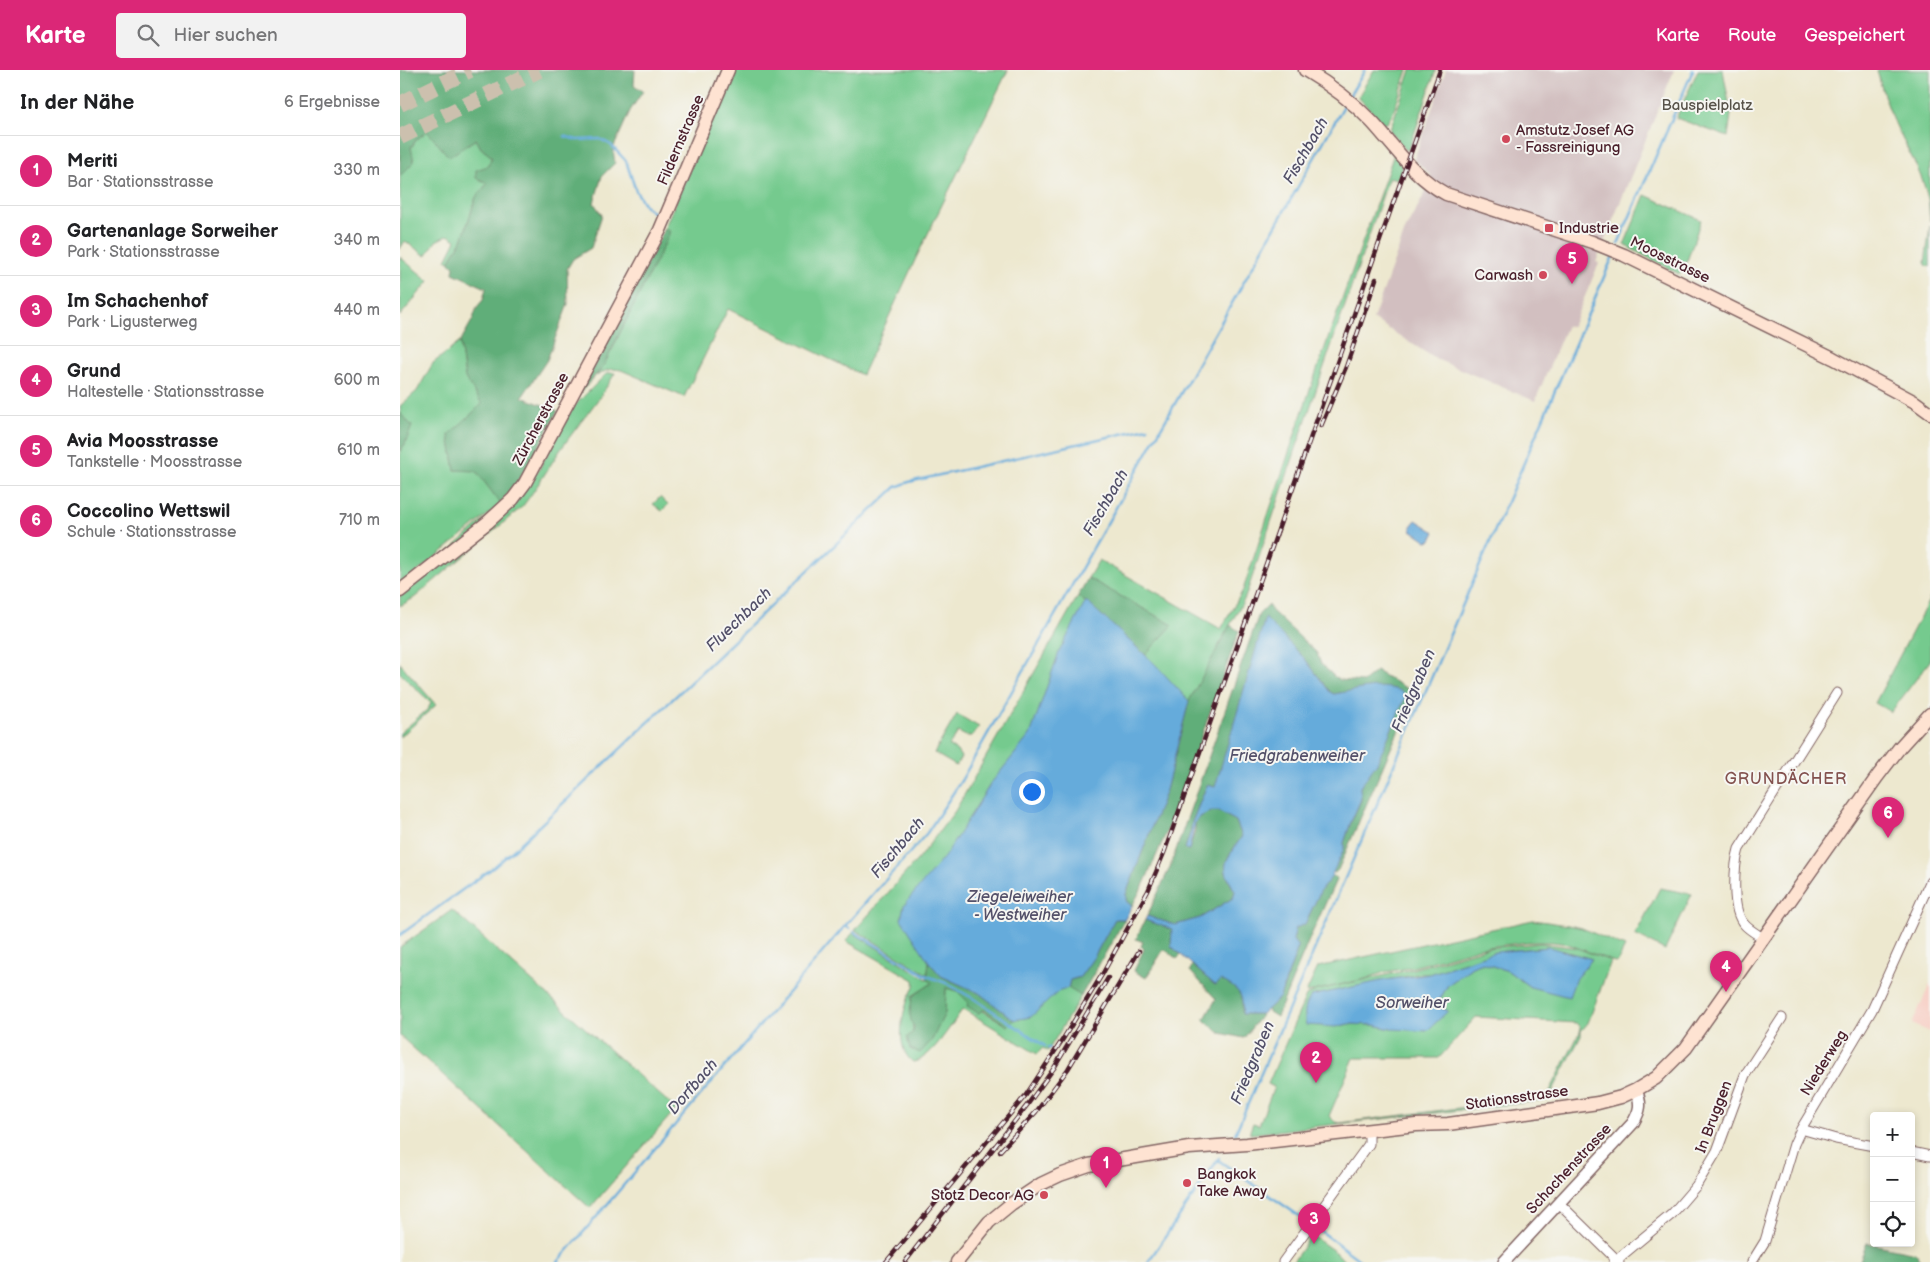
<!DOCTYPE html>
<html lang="de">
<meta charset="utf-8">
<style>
:root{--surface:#fff;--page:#f2f2f2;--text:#202124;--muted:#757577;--line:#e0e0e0;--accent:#db2777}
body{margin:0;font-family:"Balsamiq Sans",sans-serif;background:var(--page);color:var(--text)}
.controls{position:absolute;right:15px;bottom:15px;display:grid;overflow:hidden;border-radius:5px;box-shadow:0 2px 8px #0003}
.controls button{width:45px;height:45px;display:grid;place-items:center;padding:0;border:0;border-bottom:1px solid var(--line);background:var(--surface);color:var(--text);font:25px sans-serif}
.you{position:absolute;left:631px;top:721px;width:18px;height:18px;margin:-12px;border:4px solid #fff;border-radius:50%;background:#1a73e8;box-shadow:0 0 0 8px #1a73e833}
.badge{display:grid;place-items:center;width:32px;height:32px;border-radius:50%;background:var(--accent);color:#fff;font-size:16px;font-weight:700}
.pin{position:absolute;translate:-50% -41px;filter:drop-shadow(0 1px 2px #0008)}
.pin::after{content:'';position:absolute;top:26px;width:18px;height:15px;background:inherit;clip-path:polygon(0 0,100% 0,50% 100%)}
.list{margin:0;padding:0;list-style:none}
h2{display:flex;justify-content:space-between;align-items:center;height:65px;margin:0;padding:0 20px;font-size:21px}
h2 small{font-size:16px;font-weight:400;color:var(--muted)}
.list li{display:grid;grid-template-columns:32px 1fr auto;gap:15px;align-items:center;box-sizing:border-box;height:70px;padding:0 20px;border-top:1px solid var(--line)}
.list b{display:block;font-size:19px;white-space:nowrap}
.list p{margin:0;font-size:16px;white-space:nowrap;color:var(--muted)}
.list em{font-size:16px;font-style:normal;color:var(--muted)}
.icon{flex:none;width:28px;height:28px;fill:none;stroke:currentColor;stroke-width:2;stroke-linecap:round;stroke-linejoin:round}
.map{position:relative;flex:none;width:1530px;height:1192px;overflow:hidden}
header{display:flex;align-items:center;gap:30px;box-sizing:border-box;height:70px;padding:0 25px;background:var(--accent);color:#fff}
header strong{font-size:24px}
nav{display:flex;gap:28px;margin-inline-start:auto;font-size:18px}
.search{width:350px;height:45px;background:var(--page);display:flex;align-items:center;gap:12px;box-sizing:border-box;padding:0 18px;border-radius:5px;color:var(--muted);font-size:19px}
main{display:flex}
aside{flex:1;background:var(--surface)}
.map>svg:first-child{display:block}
.built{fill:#f7d1c8}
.industrial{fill:#d2bfc0}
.green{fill:#75ca8e;stroke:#60745c;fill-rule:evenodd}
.forest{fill:#60ae79;stroke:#556652}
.water{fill:#65abdb;stroke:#586583}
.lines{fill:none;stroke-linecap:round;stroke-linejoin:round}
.stream{stroke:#65abdb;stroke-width:2.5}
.motorway-tunnel{stroke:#ccc0ae;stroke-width:16;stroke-dasharray:16 8;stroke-linecap:butt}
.minor-casing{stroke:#836564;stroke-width:11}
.tertiary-casing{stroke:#836564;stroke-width:14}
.secondary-casing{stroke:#836564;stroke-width:15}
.minor{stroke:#fff;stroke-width:9}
.tertiary{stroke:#fff;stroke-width:11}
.secondary{stroke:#fee3d2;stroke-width:12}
.rail-casing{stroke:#4a1f2b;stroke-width:4.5}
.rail{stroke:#f6f6f2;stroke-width:2.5;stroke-dasharray:8;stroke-linecap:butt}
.poi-dot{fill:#d1495b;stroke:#f6f6f2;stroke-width:2}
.labels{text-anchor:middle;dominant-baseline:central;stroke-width:4;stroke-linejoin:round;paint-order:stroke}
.park-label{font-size:15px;fill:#575249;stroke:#f6f6f2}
.poi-label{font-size:15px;fill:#4a1f2b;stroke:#f6f6f2;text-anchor:start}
.street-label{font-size:15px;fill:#4a1f2b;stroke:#f6f6f2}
.water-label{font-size:16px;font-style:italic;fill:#535069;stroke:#f6f6f2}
.neighbourhood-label{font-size:16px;letter-spacing:1px;fill:#83514e;stroke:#f6f6f2}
</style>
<header>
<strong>Karte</strong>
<div class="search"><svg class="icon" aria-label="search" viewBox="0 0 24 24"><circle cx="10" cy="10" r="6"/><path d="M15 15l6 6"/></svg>Hier suchen</div>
<nav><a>Karte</a><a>Route</a><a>Gespeichert</a></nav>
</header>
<main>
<aside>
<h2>In der Nähe<small>6 Ergebnisse</small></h2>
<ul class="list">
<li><span class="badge">1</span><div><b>Meriti</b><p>Bar · Stationsstrasse</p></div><em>330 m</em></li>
<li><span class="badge">2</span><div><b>Gartenanlage Sorweiher</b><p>Park · Stationsstrasse</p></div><em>340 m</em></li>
<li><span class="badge">3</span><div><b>Im Schachenhof</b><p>Park · Ligusterweg</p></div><em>440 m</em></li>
<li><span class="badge">4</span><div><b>Grund</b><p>Haltestelle · Stationsstrasse</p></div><em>600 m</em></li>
<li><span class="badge">5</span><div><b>Avia Moosstrasse</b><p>Tankstelle · Moosstrasse</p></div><em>610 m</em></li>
<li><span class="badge">6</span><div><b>Coccolino Wettswil</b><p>Schule · Stationsstrasse</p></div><em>710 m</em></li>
</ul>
</aside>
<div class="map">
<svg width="1530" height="1192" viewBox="0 0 1530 1192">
<rect width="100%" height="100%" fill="#f6f6f2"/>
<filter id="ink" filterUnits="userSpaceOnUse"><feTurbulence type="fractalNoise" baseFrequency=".02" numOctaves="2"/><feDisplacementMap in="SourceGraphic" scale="10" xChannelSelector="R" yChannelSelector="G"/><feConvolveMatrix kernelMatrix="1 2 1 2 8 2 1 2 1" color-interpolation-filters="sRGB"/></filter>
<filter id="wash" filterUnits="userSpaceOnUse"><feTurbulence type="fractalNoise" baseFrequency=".0096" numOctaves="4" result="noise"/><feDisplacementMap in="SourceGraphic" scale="20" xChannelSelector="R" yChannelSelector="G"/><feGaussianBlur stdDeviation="1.12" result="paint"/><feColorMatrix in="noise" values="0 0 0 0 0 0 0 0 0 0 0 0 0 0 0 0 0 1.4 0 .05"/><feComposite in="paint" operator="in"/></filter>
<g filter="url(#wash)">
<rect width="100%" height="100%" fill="#ede8cf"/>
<!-- built -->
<path class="built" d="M 1530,914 L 1530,962 L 1512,954 Z"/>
<!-- industrial -->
<path class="industrial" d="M 1046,0 L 1274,0 L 1196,192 L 1199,193 L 1172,257 L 1167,255 L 1135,331 L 1036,289 L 973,249 L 1006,158 L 1022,129 L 1031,106 L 1014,89 Z"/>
<!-- green -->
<path class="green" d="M 332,0 L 608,0 L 516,188 L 462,305 L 328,239 L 284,327 L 221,300 C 211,298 205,300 197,306 L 214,276 Z
M 974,0 L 1008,0 L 993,43 L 987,53 L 983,54 L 958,27 Z
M 1011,0 L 1036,0 L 1009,79 L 1006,80 L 990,61 L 990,59 Z
M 1298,0 L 1323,0 L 1331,44 L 1328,67 L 1276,48 Z
M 1477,0 L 1530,0 L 1530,152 C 1529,144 1529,136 1528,129 C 1522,101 1505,77 1494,51 C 1487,35 1481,18 1477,0 Z
M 27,61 L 76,69 L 81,78 L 92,87 L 88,96 L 88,113 L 76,127 L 63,168 L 49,192 L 46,190 L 56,170 L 48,165 L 36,171 L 26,186 L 5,171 L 0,179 L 0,106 L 13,92 L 11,78 L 16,70 Z
M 994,84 L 1003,94 L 997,109 L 989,107 L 845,528 L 820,573 L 679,925 L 681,926 L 648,981 L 643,978 L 637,984 L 563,939 C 552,953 531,990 513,992 C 496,980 501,949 507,932 C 509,924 516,918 514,910 L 446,871 L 453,863 L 533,913 L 512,926 L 513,962 L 545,943 L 546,918 L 557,921 L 568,932 L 608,956 L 612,951 L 528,900 L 527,904 L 455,860 L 518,789 L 555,741 L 678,526 L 682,528 L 692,510 L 688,508 L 699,490 L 821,559 L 843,520 L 909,322 Z
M 1245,125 L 1301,150 L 1284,200 L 1279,204 L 1224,175 Z
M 1530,156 L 1530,197 L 1527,196 L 1525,193 Z
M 0,187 L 29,211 L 0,246 Z
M 60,272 L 65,308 L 83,334 L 49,365 L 55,400 L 76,400 L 101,434 L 0,516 L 0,381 L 5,374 L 0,336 L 17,321 L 33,293 Z
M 207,303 L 215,303 C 200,330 179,353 161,379 C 148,398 137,418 122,437 L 14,528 L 0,536 L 0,526 L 138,401 L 173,337 Z
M 260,427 L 268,435 L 262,441 L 253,434 Z
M 1530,528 L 1530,591 L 1491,642 L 1475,633 Z
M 0,593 L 36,635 L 0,667 L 0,663 L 28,639 L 31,633 L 0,603 Z
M 557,644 L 579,657 L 572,666 L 566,666 L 558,662 L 549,676 L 557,681 L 561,687 L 556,696 L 534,683 Z
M 1260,818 L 1292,824 L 1265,880 L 1235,865 Z
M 52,840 L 276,1039 L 190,1138 L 0,966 L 0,877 Z
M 1133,850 L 1168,855 L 1182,858 L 1225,877 L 1217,893 L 1168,874 L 1152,872 L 1128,872 L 1079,878 L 1010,898 L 985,902 L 965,909 L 906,923 L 918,897 Z
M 1141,873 L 1177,878 L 1211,891 L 1188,953 L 1181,961 L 1181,966 L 1148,1030 L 850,1064 L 850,1061 L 853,1053 L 859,1055 L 874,1017 L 868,1014 L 906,926 L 917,920 L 1009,900 L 1086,878 ZM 1149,877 L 1192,889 L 1176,908 L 1130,917 L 1108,901 L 1083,893 L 1072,897 L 1048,915 L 1039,931 L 1041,938 L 1047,940 L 991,959 L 974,955 L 948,954 L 936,957 L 911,926 L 1018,904 L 1030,904 L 1095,882 ZM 1076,947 L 1176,953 L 1181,957 L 1180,962 L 1147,1027 L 940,1053 L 935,1052 L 929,1046 L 954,988 L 1039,988 Z
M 911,1165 L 937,1183 L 945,1192 L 893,1192 Z"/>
<!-- forest -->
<path class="forest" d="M 0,0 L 235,0 L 234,15 L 243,21 L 230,41 L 213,79 L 215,93 L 202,106 L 194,133 L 202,145 L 191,178 L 173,189 L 167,199 L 168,234 L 147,290 L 122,327 L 158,341 L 125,401 L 101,434 L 76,401 L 55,400 L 49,365 L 82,334 L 65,308 L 60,272 L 73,249 L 77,237 L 83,230 L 86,218 L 53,203 L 54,196 L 49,192 L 63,168 L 76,127 L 88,113 L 76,108 L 76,100 L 88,96 L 92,87 L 81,78 L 76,69 L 49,87 L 27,61 L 16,70 L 11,77 L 14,92 L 0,106 Z
M 265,158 L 270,161 L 268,167 L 203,297 L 177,327 Z
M 0,343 L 12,356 L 5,374 L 0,381 Z
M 688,508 L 773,555 L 745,585 L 678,526 Z
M 868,535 L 872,541 L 917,583 L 921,594 L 935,607 L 941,610 L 963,612 L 976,601 L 1015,623 L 938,800 L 935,803 L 933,802 L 944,779 L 944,773 L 951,752 L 961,730 L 960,717 L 977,693 L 975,617 L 934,624 L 930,622 L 905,589 L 815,717 L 807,715 L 792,752 L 791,760 L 785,779 L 789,780 L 795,761 L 795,753 L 800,747 L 811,741 L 818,741 L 836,751 L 842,766 C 826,791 818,794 835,821 L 833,828 L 800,848 L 775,855 L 747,846 L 770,797 L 859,544 Z
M 830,555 L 839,561 L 771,752 L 744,814 L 732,836 L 726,831 L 726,824 L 766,720 L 789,631 Z
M 931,805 L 937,808 L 909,870 L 877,947 L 866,940 L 880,927 L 898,877 L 893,870 L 896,858 L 905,854 L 921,820 Z
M 715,849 L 725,849 L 681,926 L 668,918 L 670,910 L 680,907 L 694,887 Z
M 745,850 L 772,859 L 771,876 L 781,885 L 777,889 L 764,879 L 746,908 L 734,901 L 744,879 L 741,876 L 743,872 L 736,869 Z
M 529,892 L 541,906 L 579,923 L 614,950 L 608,956 L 584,940 L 578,943 L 567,936 L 568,932 L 557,921 L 546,918 L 545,943 L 532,970 L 520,983 L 510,979 L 507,967 L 513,962 L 514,957 C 508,948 510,936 513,926 L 532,913 L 527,908 Z
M 792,895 L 815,915 L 821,909 C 838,919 844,923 842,944 L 862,944 L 844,968 L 820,963 L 804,950 L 816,929 L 790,901 Z
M 1467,1173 L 1516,1183 L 1522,1192 L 1467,1192 L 1460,1190 Z"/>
<!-- water -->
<path class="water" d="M 1016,450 L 1035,462 L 1031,470 L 1027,471 L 1011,460 L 1011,456 Z
M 686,531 L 755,594 L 789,631 L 766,720 L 726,824 L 726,831 L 732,836 L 725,849 L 715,849 L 694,887 L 680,907 L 670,910 L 668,918 L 660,920 L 631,947 L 614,950 L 579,923 L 541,906 L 529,892 L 501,849 L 504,835 L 545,786 L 591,713 L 630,665 L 659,582 Z
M 865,548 L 905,589 L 930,622 L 934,624 C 958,620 981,612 1003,622 L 1005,628 L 977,693 L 960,717 L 961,729 L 951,752 L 944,773 L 944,779 L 930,809 L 921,820 L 905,854 L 896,858 L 893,870 L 898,877 L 880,927 L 862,944 L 842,944 C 844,923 838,919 821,910 L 815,915 L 771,876 L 772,859 L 745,850 L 747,846 L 775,855 L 800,848 L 833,828 L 835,821 C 818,793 826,792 842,766 L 836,751 L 818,741 L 811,741 L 800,747 L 795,753 L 789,780 L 785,779 L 791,760 L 792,752 L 807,715 L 815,717 Z
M 1149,877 L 1192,889 L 1176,908 L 1169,927 L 1130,917 L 1108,901 L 1083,893 L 1072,897 L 1048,915 L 1039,931 L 1041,938 L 1048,941 L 1027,961 L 991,959 L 974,955 L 948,954 L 936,957 L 906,955 C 904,944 904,936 911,926 L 985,910 L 1030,904 L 1095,882 Z"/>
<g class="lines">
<!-- stream -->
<path class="stream" d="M 950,25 L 965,0
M 164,66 L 177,70 L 200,69 L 211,75 L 226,91 L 236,121 L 246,137 L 257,145
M 1218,174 L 1293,0
M 445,856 L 450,859
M 454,862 L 525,905 L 546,913 L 576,930 L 645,976
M 0,865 L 94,797 L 117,777 L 496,417 L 509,412 L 748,358
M 648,978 L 650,978
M 835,1064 L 1213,186
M 818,1090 L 908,1152
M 914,1156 L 962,1192
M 158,1192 L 445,856 L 527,763 L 561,711 L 946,32
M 748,1192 L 819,1088"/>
</g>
</g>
<g filter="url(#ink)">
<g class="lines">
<!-- motorway-tunnel -->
<path class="motorway-tunnel" d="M 0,34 L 70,0
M 0,67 L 139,0"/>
<!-- minor casing -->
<g class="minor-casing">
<path id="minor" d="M 1363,868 C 1357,864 1349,860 1344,854 C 1331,840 1334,796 1339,779 L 1437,623
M 1401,1059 L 1436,1069 L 1474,1076
M 1511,1082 L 1530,1086
M 1159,1133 L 1219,1192
M 883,1192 L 969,1074 L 969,1061
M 1214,1192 L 1272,1144 L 1296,1116 L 1317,1081 L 1345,1005 L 1382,948
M 1352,1192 L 1365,1171 L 1394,1074 L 1401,1059 L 1472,940 L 1530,812"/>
</g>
<!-- tertiary casing -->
<g class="tertiary-casing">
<path id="tertiary" d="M 1104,1192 L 1233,1053 C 1240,1041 1242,1034 1236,1020"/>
</g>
<!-- secondary casing -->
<g class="secondary-casing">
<path id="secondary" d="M 905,0 C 929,14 953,32 972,52 C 996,78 1014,107 1046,124 L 1192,172 L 1224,185 L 1433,288 L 1515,332 L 1530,343
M 0,521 L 88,452 L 113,429 L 125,413 L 260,160 L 328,0
M 557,1192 L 589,1152 L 611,1134 L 641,1114 L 660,1105 L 689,1095 L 789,1078 L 847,1074 L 1016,1055 L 1048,1054 L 1198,1033 L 1221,1027 L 1236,1020 L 1256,1008 L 1286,978 L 1477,707 L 1500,677 L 1530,644"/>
</g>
<!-- minor -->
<use href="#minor" class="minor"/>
<!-- tertiary -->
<use href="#tertiary" class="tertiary"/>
<!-- secondary -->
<use href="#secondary" class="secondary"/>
<!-- rail casing -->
<g class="rail-casing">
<path id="rail" d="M 921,356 L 946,297 L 976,209
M 600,1081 L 636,1042 L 668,999 L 739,881
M 486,1192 L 626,1025 L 663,969 L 703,903 L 748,821 L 764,783 L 784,727 L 1040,0
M 505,1192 L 628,1034 L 654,998 L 708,908"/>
</g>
<!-- rail -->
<use href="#rail" class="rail"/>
</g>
</g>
<!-- markers -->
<g class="poi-dot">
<circle cx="1106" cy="69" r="5"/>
<rect x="1144" y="153" width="10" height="10" rx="2.5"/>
<circle cx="1143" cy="205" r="5"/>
<circle cx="787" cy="1113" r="5"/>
<circle cx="644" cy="1125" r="5"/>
</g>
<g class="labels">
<!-- park labels -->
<g class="park-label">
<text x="1307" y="35">Bauspielplatz</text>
</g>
<!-- poi labels -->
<g class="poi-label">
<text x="1116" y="60">Amstutz Josef AG<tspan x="1116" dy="17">- Fassreinigung</tspan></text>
<text x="1159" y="158">Industrie</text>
<text x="1133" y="205" text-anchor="end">Carwash</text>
<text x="797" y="1104">Bangkok<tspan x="797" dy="17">Take Away</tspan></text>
<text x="634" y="1125" text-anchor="end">Stotz Decor AG</text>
</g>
<!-- street labels -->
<g class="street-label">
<text transform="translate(281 70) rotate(-67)">Fildernstrasse</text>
<text transform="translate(1270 190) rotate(26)">Moosstrasse</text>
<text transform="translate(141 349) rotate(-62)">Zürcherstrasse</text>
<text transform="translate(1424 993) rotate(-58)">Niederweg</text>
<text transform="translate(1117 1028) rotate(-8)">Stationsstrasse</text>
<text transform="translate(1314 1047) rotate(-69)">In Bruggen</text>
<text transform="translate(1169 1099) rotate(-47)">Schachenstrasse</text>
</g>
<!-- water labels -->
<g class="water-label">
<text transform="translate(906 81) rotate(-60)">Fischbach</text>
<text transform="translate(706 433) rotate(-60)">Fischbach</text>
<text transform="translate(339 550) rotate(-44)">Fluechbach</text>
<text transform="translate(1014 621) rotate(-67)">Friedgraben</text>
<text x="897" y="686">Friedgrabenweiher</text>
<text transform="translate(498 778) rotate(-50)">Fischbach</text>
<text x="620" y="827">Ziegeleiweiher<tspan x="620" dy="18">- Westweiher</tspan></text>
<text x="1012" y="933">Sorweiher</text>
<text transform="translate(853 993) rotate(-67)">Friedgraben</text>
<text transform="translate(293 1017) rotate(-49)">Dorfbach</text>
</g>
<!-- neighbourhood labels -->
<g class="neighbourhood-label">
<text x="1386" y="709">GRUNDÄCHER</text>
</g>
</g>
</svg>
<div class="controls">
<button>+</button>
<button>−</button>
<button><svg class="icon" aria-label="locate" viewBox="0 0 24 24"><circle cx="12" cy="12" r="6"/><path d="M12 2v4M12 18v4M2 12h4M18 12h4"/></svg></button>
</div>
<div class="you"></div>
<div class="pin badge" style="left:706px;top:1118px">1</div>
<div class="pin badge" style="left:916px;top:1013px">2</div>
<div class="pin badge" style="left:914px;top:1174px">3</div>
<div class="pin badge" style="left:1326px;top:922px">4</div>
<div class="pin badge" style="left:1172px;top:214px">5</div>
<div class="pin badge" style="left:1488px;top:768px">6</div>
</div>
</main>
